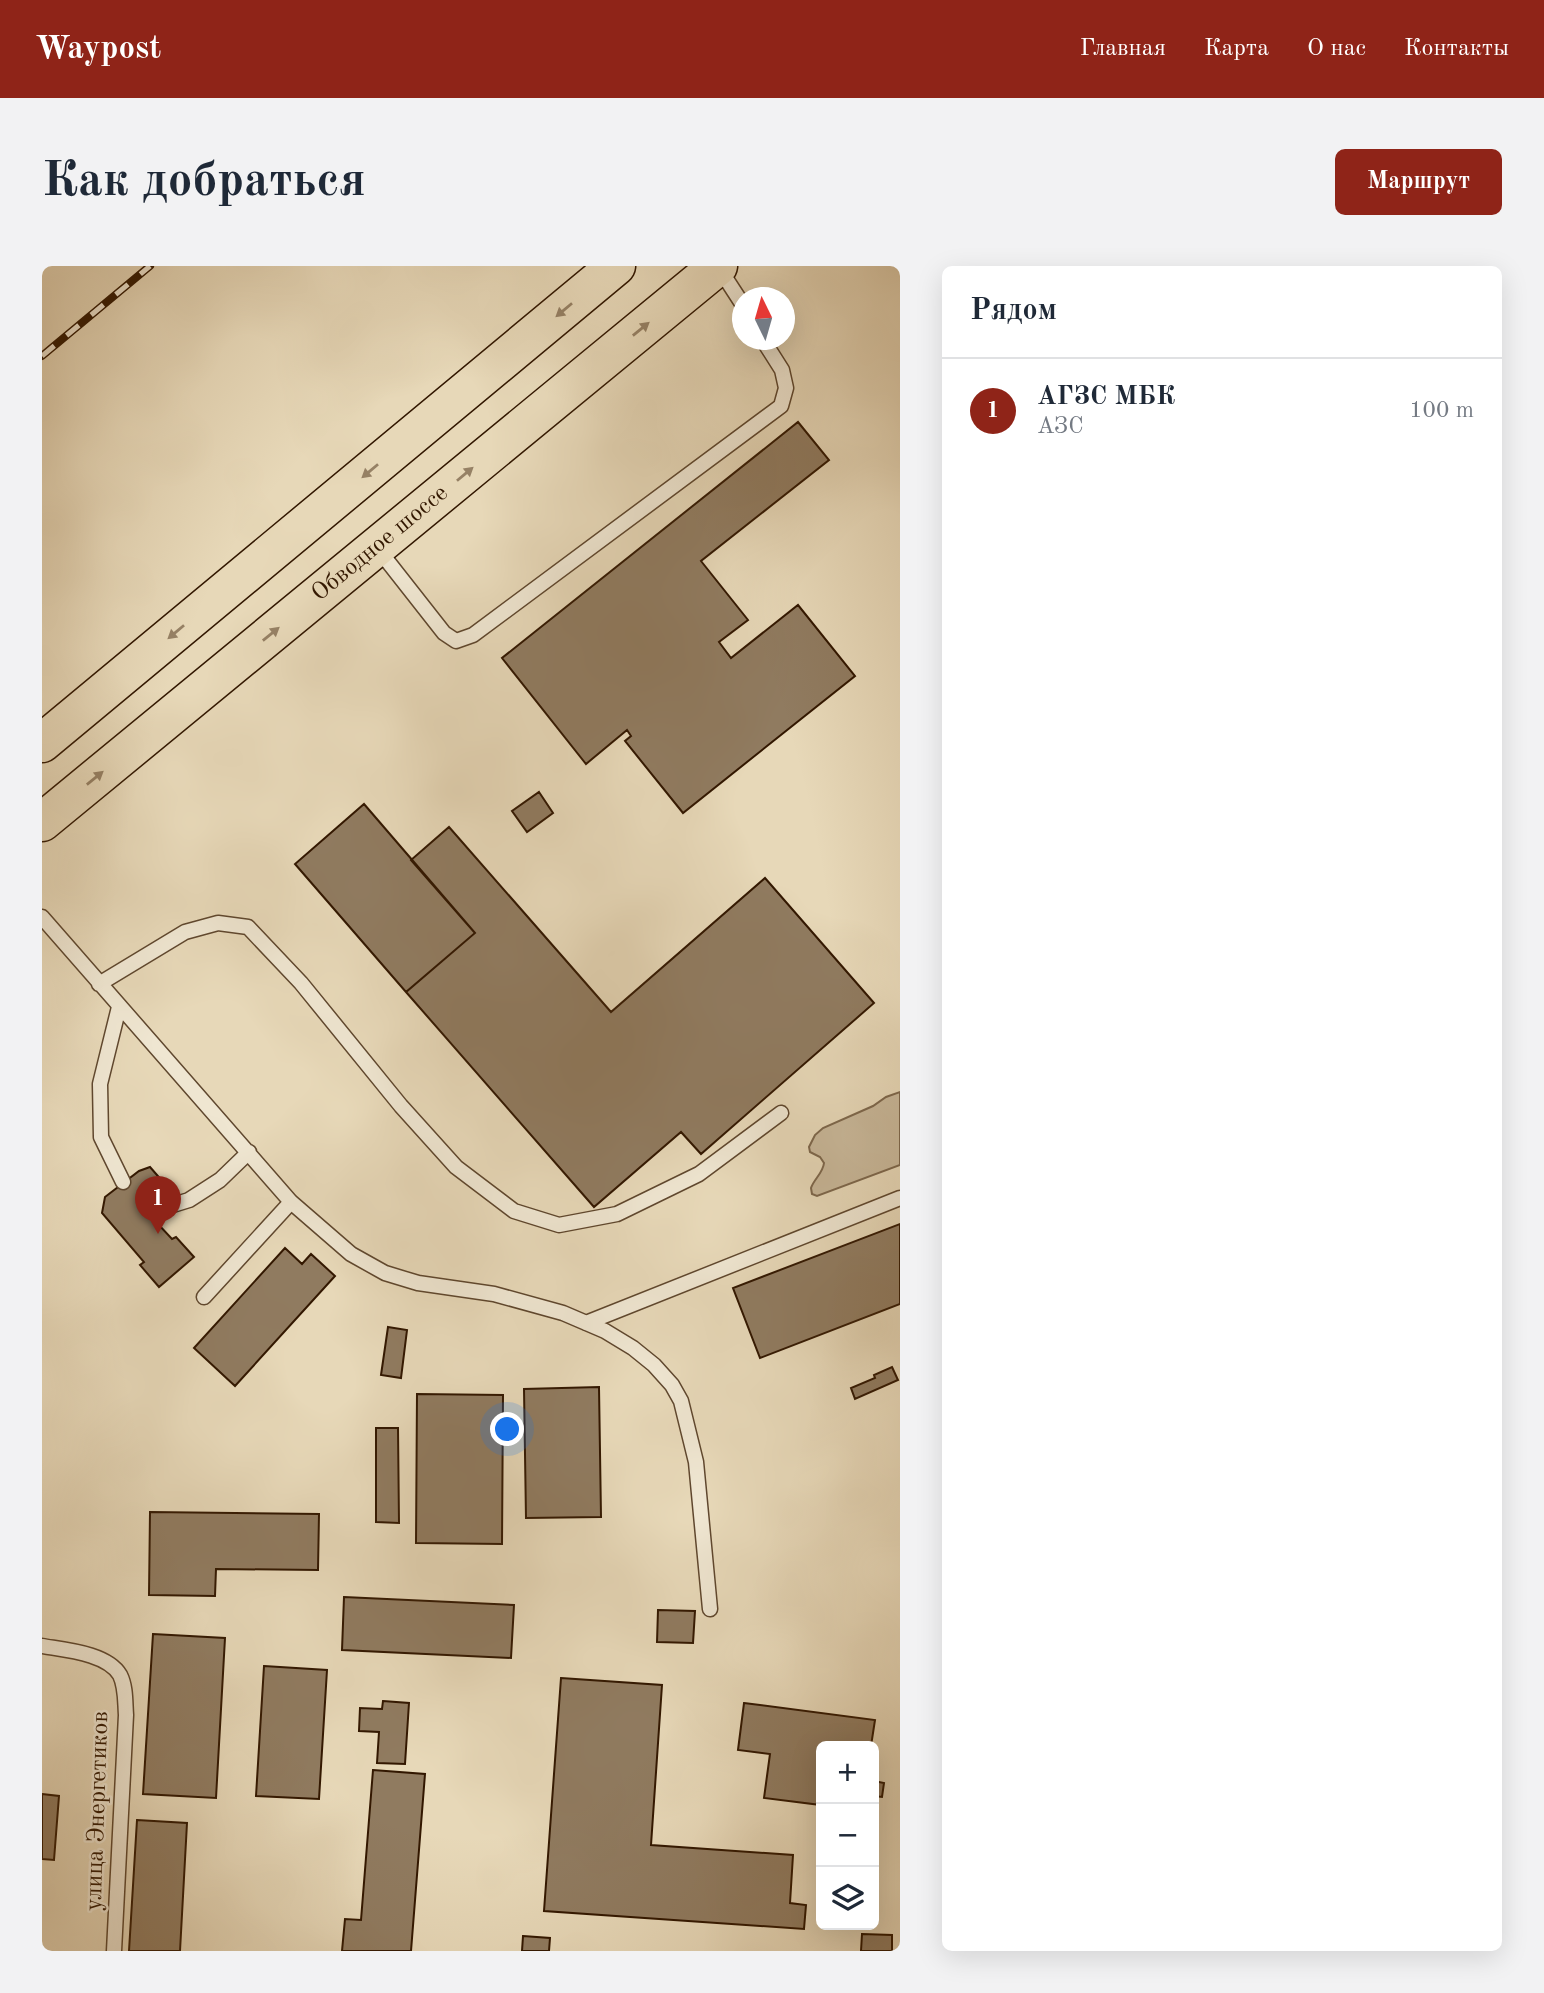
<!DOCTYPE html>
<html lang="ru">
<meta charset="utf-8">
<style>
:root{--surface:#fff;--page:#f2f2f3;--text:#1f2937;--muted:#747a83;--line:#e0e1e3;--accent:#8f2418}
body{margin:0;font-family:"Old Standard TT",serif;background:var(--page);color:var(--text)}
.controls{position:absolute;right:21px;bottom:21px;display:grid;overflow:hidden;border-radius:10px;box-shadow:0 7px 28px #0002}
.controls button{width:63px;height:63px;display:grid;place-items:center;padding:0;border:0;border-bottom:2px solid var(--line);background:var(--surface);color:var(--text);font:35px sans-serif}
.compass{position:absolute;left:690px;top:21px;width:63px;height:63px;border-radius:50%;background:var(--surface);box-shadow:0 7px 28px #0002;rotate:355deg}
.you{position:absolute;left:466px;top:1164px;width:24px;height:24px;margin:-18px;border:5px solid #fff;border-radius:50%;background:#1a73e8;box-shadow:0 0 0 10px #1a73e833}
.badge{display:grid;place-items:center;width:46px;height:46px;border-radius:50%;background:var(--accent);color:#fff;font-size:23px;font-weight:700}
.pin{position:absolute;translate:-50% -58px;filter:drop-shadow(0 2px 4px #0008)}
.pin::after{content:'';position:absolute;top:37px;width:24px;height:21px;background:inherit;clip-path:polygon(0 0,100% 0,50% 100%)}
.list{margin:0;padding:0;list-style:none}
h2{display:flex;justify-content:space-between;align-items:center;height:91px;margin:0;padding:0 28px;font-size:30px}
h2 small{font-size:23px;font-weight:400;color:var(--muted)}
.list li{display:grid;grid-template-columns:46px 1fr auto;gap:21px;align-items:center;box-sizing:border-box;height:105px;padding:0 28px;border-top:2px solid var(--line)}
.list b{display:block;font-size:26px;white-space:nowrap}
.list p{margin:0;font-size:23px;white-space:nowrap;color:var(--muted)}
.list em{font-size:23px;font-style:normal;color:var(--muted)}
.icon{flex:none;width:38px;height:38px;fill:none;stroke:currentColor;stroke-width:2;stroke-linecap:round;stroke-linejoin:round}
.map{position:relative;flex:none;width:858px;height:1685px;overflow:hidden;border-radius:10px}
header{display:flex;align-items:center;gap:42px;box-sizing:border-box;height:98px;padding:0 35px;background:var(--accent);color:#fff}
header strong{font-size:33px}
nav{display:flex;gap:38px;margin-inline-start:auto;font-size:24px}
.intro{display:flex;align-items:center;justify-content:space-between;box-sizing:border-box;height:168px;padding:0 42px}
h1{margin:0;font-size:49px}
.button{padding:18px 32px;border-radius:10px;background:var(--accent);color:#fff;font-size:24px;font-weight:700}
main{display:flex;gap:42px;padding:0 42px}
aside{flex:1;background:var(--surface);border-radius:10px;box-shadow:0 7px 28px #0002}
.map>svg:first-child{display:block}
.green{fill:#c8b799;stroke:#7d674c;stroke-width:2}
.building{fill:#907b60;stroke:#321700;stroke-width:2}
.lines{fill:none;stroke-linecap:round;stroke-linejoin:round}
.lane-casing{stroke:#5f472e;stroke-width:17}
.primary-casing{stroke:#321700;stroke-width:41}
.lane{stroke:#efe6d1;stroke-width:14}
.primary{stroke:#e7d8b8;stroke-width:38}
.rail-casing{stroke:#321700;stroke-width:8}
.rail{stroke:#efe6d1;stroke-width:5;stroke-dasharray:16;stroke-linecap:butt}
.oneway{fill:#968165}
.labels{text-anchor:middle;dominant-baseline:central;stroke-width:5;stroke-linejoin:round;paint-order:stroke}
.street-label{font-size:24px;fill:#321700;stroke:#efe6d1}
</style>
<header>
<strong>Waypost</strong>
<nav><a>Главная</a><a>Карта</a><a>О нас</a><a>Контакты</a></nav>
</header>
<div class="intro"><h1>Как добраться</h1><a class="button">Маршрут</a></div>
<main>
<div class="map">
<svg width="858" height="1685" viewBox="0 0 858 1685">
<rect width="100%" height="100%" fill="#e7d8b8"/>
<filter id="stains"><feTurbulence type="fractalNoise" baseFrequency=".00286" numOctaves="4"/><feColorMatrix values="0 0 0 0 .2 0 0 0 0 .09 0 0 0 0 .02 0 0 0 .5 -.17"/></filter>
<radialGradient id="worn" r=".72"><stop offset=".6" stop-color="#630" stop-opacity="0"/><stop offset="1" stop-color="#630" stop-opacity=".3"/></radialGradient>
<!-- green -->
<path class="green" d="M 858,826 L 858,899 L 775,930 L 770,928 L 769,922 C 772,913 781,907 782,897 L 778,891 L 768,886 L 767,881 L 773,869 L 781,862 L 831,840 L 844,831 Z"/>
<!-- building -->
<path class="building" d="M 756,156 L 787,194 L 659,295 L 706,354 L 677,376 L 689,392 L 756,339 L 813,410 L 641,547 L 583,475 L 589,470 L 585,464 L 544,498 L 460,392 Z
M 497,526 L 511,547 L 485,566 L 470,545 Z
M 322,538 L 433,667 L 364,726 L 253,598 Z
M 407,561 L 569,746 L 723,612 L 832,737 L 659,888 L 639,866 L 552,941 L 364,726 L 433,667 L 369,594 Z
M 108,901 L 122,917 L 115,957 L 130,973 L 134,971 L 152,991 L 117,1021 L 98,999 L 102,996 L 60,947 L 63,931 L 97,905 Z
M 858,958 L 858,1038 L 718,1092 L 691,1022 Z
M 243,982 L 260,998 L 269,988 L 293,1010 L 193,1120 L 152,1082 Z
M 346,1061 L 365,1064 L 359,1112 L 339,1109 Z
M 850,1101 L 856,1114 L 813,1133 L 809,1122 L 833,1112 L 832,1109 Z
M 557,1121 L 559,1251 L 484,1252 L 482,1123 Z
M 375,1128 L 461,1129 L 460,1278 L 374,1277 Z
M 334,1162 L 356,1162 L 357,1257 L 334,1256 Z
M 108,1246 L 277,1248 L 276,1304 L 174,1303 L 173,1330 L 107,1329 Z
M 302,1331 L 472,1339 L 469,1392 L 300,1384 Z
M 616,1344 L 653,1345 L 651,1377 L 615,1376 Z
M 111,1368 L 183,1372 L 174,1532 L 101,1528 Z
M 222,1400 L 285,1404 L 277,1533 L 214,1530 Z
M 519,1412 L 620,1419 L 609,1579 L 751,1589 L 748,1637 L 764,1639 L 762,1663 L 502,1645 Z
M 341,1435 L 367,1437 L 363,1498 L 335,1497 L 337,1466 L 317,1465 L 318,1442 L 340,1443 Z
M 702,1437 L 833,1454 L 829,1480 L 779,1480 L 779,1539 L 722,1532 L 728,1488 L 696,1484 Z
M 331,1504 L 383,1508 L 369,1685 L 300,1685 L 303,1653 L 319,1654 Z
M 832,1515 L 842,1517 L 840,1531 L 832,1530 Z
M 0,1528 L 17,1530 L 12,1594 L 0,1593 Z
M 95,1554 L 145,1557 L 138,1685 L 87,1685 Z
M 820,1668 L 850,1669 L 850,1685 L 819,1685 Z
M 481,1670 L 508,1672 L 507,1685 L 480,1685 Z"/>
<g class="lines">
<!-- lane casing -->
<g class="lane-casing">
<path id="lane" d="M 677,2 L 701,39
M 336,283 L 402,367 L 414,375 L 431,369 L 739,140 L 744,122 L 740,104 L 721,74
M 0,651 L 249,936 L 309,988 L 343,1007 L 376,1017 L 452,1028 L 521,1047 L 563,1065 L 591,1082 L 612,1099 L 630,1119 L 639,1135 L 654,1196 L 668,1343
M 57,718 L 143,666 L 176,657 L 206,661 L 259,717 L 359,840 L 414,901 L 472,945 L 517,959 L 575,948 L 657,908 L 739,847
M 77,741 L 58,818 L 59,871 L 81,916
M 118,943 L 147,934 L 178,914 L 207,886
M 162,1031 L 249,936
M 544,1057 L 858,932
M 0,1380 C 23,1384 65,1387 78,1409 C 84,1421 83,1436 84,1449 L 72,1685"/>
</g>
<!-- primary casing -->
<g class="primary-casing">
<g id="primary">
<path d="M 0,477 L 574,0"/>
<path id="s1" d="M 0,556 L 676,0"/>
</g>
</g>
<!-- lane -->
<use href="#lane" class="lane"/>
<!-- primary -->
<use href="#primary" class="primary"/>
<!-- rail casing -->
<g class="rail-casing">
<path id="rail" d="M 0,90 L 108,0"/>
</g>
<!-- rail -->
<use href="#rail" class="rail"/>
</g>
<!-- one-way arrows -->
<defs><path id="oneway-solid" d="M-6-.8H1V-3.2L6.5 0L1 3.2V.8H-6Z" transform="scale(1.75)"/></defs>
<g class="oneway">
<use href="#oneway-solid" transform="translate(522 44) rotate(140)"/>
<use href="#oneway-solid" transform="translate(599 63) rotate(-39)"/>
<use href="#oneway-solid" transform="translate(328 205) rotate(140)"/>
<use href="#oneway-solid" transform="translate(423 208) rotate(-40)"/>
<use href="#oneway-solid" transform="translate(134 366) rotate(140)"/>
<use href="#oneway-solid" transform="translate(229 368) rotate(-39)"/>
<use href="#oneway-solid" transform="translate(53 512) rotate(-39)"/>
</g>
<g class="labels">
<!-- street labels -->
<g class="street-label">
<text stroke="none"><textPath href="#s1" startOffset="438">Обводное шоссе</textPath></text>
<text transform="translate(56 1545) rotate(-88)">улица Энергетиков</text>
</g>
</g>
<rect width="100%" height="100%" filter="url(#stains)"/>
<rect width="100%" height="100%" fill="url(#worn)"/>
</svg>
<div class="controls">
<button>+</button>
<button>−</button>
<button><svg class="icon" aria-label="layers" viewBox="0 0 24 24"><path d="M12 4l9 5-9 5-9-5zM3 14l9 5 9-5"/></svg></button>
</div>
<svg class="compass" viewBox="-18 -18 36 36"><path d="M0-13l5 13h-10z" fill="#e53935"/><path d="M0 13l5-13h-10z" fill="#747a83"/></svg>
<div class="you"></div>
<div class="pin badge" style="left:116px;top:968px">1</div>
</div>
<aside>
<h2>Рядом<small></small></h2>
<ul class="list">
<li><span class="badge">1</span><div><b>АГЗС МБК</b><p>АЗС</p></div><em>100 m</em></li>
</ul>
</aside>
</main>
